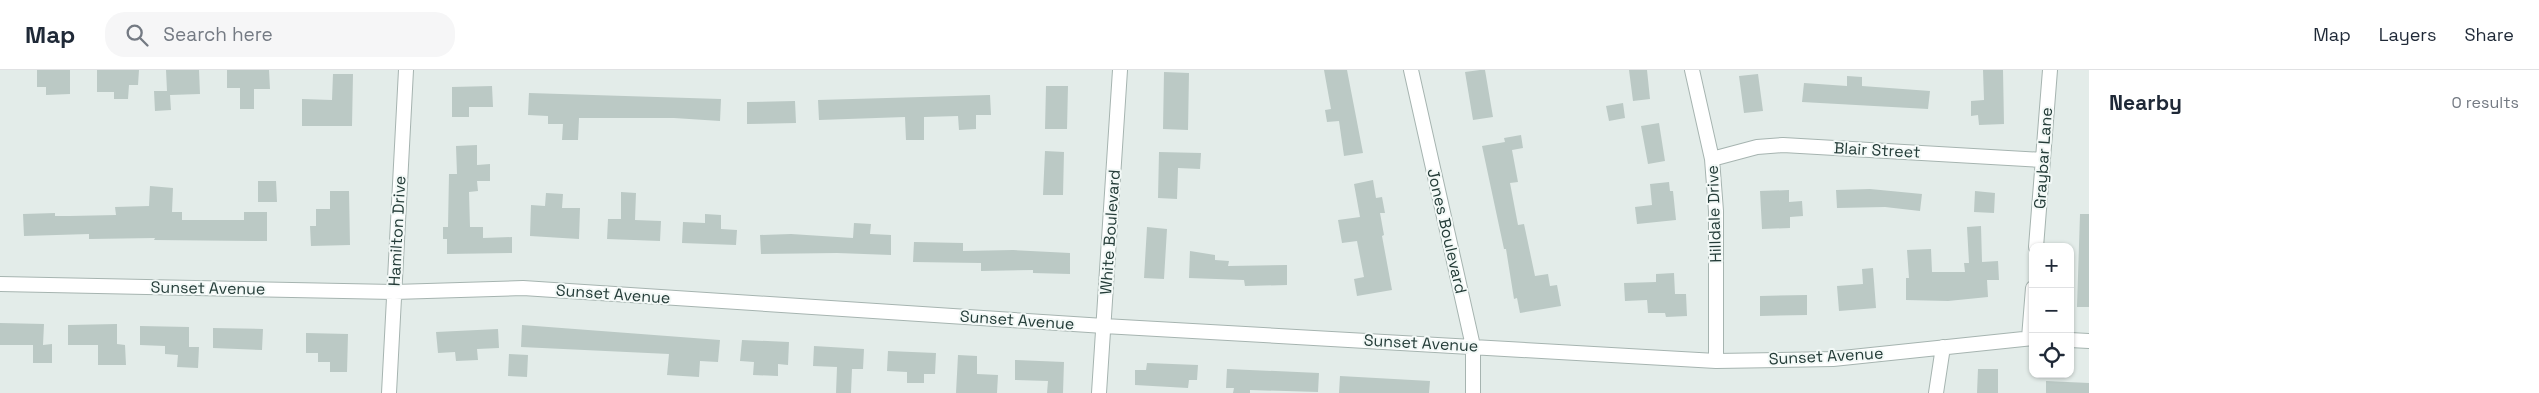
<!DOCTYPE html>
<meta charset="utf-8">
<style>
:root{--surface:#fff;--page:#f6f6f7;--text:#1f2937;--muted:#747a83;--line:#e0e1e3}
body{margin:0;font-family:"Space Grotesk",sans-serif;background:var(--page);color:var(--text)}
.controls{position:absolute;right:15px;bottom:15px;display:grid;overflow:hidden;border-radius:10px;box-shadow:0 1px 4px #0004}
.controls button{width:45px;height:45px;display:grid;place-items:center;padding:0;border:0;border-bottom:1px solid var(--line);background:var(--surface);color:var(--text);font:25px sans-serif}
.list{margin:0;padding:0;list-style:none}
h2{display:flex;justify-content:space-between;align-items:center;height:65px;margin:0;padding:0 20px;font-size:21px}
h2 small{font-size:16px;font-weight:400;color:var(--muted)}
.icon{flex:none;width:28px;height:28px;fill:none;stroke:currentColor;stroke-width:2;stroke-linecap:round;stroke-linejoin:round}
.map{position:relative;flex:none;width:2089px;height:323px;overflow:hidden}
header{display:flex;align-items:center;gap:30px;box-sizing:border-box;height:70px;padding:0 25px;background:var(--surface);border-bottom:1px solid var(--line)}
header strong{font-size:24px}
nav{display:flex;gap:28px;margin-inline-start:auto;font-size:18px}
.search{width:350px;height:45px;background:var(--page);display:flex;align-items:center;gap:12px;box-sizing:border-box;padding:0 18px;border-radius:20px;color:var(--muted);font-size:19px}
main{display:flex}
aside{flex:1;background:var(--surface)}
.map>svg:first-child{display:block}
.building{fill:#bbc9c5}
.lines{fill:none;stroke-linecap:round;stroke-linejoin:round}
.minor-casing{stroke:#a6b4b0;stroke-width:16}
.minor{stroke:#fff;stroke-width:14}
.labels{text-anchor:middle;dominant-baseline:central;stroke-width:4;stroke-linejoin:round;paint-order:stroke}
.street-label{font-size:16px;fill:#243c38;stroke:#f3f9f7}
</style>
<header>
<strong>Map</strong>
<div class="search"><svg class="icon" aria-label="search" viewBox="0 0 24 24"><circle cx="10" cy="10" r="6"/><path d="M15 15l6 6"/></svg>Search here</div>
<nav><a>Map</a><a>Layers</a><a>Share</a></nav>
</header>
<main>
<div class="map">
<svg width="2089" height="323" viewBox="0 0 2089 323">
<rect width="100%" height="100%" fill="#e3ece9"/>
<!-- building -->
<path class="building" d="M 37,0 L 70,0 L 70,24 L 46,25 L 46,17 L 37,17 Z
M 97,0 L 139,0 L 138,15 L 129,15 L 128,29 L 114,29 L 114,22 L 97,22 Z
M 166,0 L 199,0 L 200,24 L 170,25 L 171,40 L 155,41 L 154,21 L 167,21 Z
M 227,0 L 269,0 L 270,19 L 254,19 L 254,39 L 240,39 L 240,18 L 227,18 Z
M 1324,0 L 1347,0 L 1363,83 L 1344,86 L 1339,51 L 1327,52 L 1325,40 L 1331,39 Z
M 1480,0 L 1485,0 L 1493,47 L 1473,50 L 1465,2 Z
M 1629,0 L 1647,0 L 1650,29 L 1633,31 Z
M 1983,0 L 2003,0 L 2004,54 L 1979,55 L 1978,45 L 1971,46 L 1971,31 L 1984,30 Z
M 1164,2 L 1189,3 L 1188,60 L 1163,59 Z
M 333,4 L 353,4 L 352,56 L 302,56 L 302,29 L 332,30 Z
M 1758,4 L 1763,41 L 1744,43 L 1739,6 Z
M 1847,6 L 1862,7 L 1862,16 L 1930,21 L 1928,39 L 1802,32 L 1804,13 L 1847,16 Z
M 492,16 L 493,37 L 469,37 L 469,47 L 452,47 L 452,17 Z
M 1046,16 L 1068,16 L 1067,59 L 1045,59 Z
M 529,23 L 721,29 L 720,51 L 674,48 L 579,48 L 578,70 L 562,70 L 563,54 L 548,54 L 548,46 L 528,45 Z
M 990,25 L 991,45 L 976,45 L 976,59 L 959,60 L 958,46 L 924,47 L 924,70 L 906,70 L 905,47 L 819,50 L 818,30 Z
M 795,31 L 796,53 L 747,54 L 747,32 Z
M 1623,33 L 1625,48 L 1609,51 L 1606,36 Z
M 1659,53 L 1665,91 L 1648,94 L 1641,56 Z
M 1521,65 L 1523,78 L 1512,80 L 1518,112 L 1510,113 L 1518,155 L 1524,154 L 1535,206 L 1548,204 L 1550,216 L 1557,215 L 1561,236 L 1520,243 L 1517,228 L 1514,229 L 1506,179 L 1504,179 L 1482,76 L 1505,72 L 1504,68 Z
M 477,75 L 477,95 L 490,94 L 490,111 L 477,111 L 478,121 L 469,122 L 470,157 L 483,157 L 483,168 L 512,167 L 512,183 L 447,184 L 447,169 L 443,169 L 443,157 L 448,157 L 449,104 L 457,104 L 456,76 Z
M 1045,81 L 1064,82 L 1063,125 L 1043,125 Z
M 1159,82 L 1201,83 L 1200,99 L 1178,98 L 1177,129 L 1158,128 Z
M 1373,110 L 1376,128 L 1382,127 L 1385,143 L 1380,143 L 1384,165 L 1382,166 L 1392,220 L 1357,226 L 1354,209 L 1364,207 L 1357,171 L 1342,173 L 1338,150 L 1360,147 L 1354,114 Z
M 258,111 L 276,111 L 277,132 L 258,132 Z
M 1669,112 L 1670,121 L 1673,121 L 1676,150 L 1637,154 L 1635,137 L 1652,135 L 1650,114 Z
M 150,116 L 173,118 L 172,142 L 182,142 L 182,150 L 244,150 L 244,142 L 267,142 L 267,171 L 154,170 L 155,168 L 89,169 L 89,164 L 24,166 L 23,144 L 55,143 L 55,146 L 70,146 L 116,145 L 115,137 L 149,136 Z
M 1870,119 L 1922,124 L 1920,141 L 1885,137 L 1837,138 L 1836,120 Z
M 1789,120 L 1789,132 L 1802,131 L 1803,146 L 1790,147 L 1790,158 L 1762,159 L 1760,121 Z
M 330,121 L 349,121 L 350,175 L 311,176 L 310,156 L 316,156 L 316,139 L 330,139 Z
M 1975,121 L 1995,123 L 1994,143 L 1974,142 Z
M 621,122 L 636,123 L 635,150 L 661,151 L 660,171 L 607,169 L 608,149 L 621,149 Z
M 546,123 L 563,124 L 562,138 L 580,138 L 579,169 L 530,166 L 531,135 L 545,136 Z
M 705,144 L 721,145 L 721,159 L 737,160 L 736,175 L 682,173 L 683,152 L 705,153 Z
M 2080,144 L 2089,144 L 2089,237 L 2077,237 Z
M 854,153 L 871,154 L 870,164 L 891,165 L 891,185 L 837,183 L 761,184 L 760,165 L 791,164 L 853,168 Z
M 1981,156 L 1982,192 L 1998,191 L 1999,210 L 1987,210 L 1988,227 L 1948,231 L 1906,230 L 1906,208 L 1909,208 L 1907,180 L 1931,179 L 1932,202 L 1965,202 L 1964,193 L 1969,193 L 1967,157 Z
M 1147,157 L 1167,159 L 1164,209 L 1144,208 Z
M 914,172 L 963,173 L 963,181 L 1013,180 L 1070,183 L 1070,204 L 1033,203 L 1033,200 L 981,201 L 981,193 L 913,192 Z
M 1190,181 L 1215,185 L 1215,190 L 1229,191 L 1228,196 L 1287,195 L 1287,215 L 1245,216 L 1244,210 L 1189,208 Z
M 1873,198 L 1876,238 L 1839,241 L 1837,216 L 1863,214 L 1862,199 Z
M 1674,203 L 1675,224 L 1686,224 L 1687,246 L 1666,247 L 1665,243 L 1648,243 L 1647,230 L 1625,231 L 1624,213 L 1656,212 L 1656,204 Z
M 1807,225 L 1807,245 L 1760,246 L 1760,226 Z
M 0,253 L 44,254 L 43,275 L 52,274 L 52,293 L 33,293 L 33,275 L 0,275 Z
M 117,254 L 117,274 L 125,275 L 126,295 L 98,295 L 98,275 L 68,275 L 68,255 Z
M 522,255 L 720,270 L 718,292 L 700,291 L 699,307 L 667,305 L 669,284 L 521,277 Z
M 140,256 L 189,257 L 189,277 L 199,277 L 198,298 L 177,297 L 178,285 L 165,284 L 165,276 L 140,275 Z
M 213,258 L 263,259 L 262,280 L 213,278 Z
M 498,259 L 499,278 L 477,279 L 478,290 L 456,291 L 455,282 L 438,283 L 436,262 Z
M 306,263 L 348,264 L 347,302 L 330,302 L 330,292 L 318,292 L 318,283 L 306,283 Z
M 742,270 L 789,272 L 788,295 L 778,294 L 778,306 L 753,305 L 754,292 L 740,291 Z
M 814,276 L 864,279 L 863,299 L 852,299 L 851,323 L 836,323 L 837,297 L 813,296 Z
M 888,281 L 936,283 L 935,304 L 924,304 L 924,313 L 907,313 L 907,302 L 887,301 Z
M 509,284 L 528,285 L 527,307 L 508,306 Z
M 958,285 L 977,286 L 977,304 L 998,305 L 997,323 L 956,323 Z
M 1015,290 L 1064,292 L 1063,323 L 1047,323 L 1048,311 L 1015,310 Z
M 1147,293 L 1198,295 L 1197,310 L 1189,310 L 1188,318 L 1135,315 L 1135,300 L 1146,300 Z
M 1227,299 L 1319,303 L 1318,322 L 1250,320 L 1250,323 L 1233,323 L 1234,318 L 1226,318 Z
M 1978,299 L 1998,299 L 1998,323 L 1977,323 Z
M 1340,306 L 1430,311 L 1429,323 L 1339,323 Z
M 2046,311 L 2089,313 L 2089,323 L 2046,323 Z"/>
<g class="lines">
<!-- minor casing -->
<g class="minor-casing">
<path id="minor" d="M 1411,0 L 1473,276 L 1473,323
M 1692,0 L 1712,89 L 1716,141 L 1716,291
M 1712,89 L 1757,77 L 1783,75 L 2043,90
M 2036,177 L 2050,0
M 0,214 L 394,222 L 523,218 L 1104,256 L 1716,291 L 1833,289 L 2033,268
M 2029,268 L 2033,218
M 2070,270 L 2089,271
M 389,323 L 406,0
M 1099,323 L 1120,0
M 1936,323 L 1943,277"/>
</g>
<!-- minor -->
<use href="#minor" class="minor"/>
</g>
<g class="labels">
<!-- street labels -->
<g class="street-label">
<text transform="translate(1877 80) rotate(3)">Blair Street</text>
<text transform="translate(2043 88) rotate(-86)">Graybar Lane</text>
<text transform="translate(1714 144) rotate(-92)">Hilldale Drive</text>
<text transform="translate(397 161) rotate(-87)">Hamilton Drive</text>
<text transform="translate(1447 161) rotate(77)">Jones Boulevard</text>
<text transform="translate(1110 162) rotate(-86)">White Boulevard</text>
<text transform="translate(208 218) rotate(1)">Sunset Avenue</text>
<text transform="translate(613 224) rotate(4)">Sunset Avenue</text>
<text transform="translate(1017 250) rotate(4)">Sunset Avenue</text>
<text transform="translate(1421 273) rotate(3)">Sunset Avenue</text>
<text transform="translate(1826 286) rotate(-3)">Sunset Avenue</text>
</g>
</g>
</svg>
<div class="controls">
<button>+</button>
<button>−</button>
<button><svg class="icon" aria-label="locate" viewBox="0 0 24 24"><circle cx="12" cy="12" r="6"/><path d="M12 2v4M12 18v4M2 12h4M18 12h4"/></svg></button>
</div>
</div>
<aside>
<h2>Nearby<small>0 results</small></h2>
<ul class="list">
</ul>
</aside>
</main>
